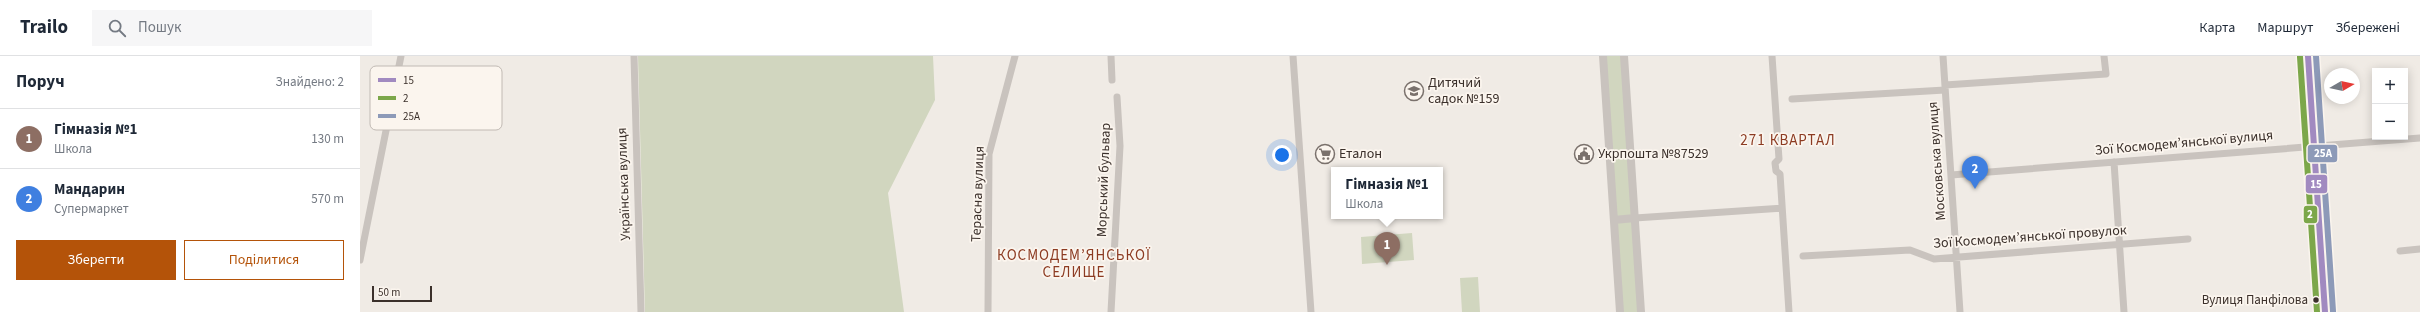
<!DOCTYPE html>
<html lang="uk">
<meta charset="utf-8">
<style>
:root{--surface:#fff;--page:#f6f6f7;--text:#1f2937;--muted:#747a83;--line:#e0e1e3;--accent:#b45309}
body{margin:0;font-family:"Source Sans 3",sans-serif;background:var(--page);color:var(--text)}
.controls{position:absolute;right:12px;top:12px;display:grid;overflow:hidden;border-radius:0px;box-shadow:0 2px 10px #0003}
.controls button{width:36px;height:36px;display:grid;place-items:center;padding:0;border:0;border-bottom:1px solid var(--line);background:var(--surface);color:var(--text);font:20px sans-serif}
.compass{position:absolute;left:1964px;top:12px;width:36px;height:36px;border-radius:50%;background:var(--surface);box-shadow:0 2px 10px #0003;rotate:81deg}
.scale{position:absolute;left:12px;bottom:10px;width:60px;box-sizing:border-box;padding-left:4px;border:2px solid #3b302b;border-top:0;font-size:11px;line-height:14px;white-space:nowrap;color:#3b302b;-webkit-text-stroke:3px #fbf5ee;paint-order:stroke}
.you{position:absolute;left:922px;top:99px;width:14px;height:14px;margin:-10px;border:3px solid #fff;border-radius:50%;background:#1a73e8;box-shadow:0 0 0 6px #1a73e833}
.badge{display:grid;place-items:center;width:26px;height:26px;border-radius:50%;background:var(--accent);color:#fff;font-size:13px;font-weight:700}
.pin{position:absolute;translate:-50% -33px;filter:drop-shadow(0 1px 2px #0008)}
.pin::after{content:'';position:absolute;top:21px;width:14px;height:12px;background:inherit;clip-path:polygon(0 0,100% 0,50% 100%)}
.popup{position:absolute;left:971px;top:111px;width:112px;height:52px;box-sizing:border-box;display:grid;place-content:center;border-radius:0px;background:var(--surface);filter:drop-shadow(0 1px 3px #0005);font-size:13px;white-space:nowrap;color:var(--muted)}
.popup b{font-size:15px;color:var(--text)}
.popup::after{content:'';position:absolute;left:50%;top:100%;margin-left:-8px;border:8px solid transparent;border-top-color:var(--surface)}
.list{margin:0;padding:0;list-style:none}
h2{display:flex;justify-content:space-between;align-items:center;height:52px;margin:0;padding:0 16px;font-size:17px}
h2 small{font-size:13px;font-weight:400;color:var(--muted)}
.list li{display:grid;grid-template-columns:26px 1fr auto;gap:12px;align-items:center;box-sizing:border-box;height:60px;padding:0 16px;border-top:1px solid var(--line)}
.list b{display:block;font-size:15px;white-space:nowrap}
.list p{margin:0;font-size:13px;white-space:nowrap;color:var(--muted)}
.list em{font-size:13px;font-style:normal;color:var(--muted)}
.actions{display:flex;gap:8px;padding:12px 16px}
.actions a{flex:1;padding:9px 0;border:1px solid var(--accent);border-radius:0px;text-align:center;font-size:14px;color:var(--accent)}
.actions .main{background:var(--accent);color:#fff}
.icon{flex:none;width:22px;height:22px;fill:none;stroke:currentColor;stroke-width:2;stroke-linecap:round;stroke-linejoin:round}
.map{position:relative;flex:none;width:2060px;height:256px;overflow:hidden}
header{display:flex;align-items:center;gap:24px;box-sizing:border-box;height:56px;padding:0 20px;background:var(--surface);border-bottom:1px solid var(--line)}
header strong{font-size:19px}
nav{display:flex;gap:22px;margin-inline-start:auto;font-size:14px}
.search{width:280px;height:36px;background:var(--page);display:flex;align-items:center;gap:10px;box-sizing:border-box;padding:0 14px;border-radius:0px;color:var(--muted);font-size:15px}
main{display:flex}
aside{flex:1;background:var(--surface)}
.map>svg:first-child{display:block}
.green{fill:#d1d6bf}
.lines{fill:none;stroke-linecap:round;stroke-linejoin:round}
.minor{stroke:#c9c3be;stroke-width:7}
.tertiary{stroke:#c9c3be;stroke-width:8}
.secondary{stroke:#bab3ae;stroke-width:9}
.bus-1-casing{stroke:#fbf5ee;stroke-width:9}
.bus-2-casing{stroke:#fbf5ee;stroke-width:9}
.bus-3-casing{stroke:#fbf5ee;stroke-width:9}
.bus-1{stroke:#a18ac0;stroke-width:6}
.bus-2{stroke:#7ca74a;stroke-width:6}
.bus-3{stroke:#8d9ab8;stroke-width:6}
.bus-dot{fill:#3b302b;stroke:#fbf5ee;stroke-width:1.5}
.labels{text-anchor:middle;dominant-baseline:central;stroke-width:3.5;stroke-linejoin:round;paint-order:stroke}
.bus-label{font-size:13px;fill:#3b302b;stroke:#fbf5ee;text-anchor:end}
.poi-label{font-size:14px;fill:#3b302b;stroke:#fbf5ee;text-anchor:start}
.street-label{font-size:14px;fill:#3b302b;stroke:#fbf5ee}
.neighbourhood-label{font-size:15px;letter-spacing:1px;fill:#8c3b22;stroke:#fbf5ee}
.key{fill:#fbf5ee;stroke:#c1bab4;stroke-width:1}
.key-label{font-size:11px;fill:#3b302b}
.line-badge{stroke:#fbf5ee;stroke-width:1.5}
.badge-label{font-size:11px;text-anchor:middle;font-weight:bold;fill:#fff}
</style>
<header>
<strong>Trailo</strong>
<div class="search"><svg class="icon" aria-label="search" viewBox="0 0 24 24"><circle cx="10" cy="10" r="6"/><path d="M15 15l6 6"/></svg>Пошук</div>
<nav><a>Карта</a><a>Маршрут</a><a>Збережені</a></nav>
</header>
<main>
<aside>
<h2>Поруч<small>Знайдено: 2</small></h2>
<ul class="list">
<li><span class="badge" style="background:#8d6e63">1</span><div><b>Гімназія №1</b><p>Школа</p></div><em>130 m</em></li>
<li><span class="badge" style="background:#3f7fe0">2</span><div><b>Мандарин</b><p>Супермаркет</p></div><em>570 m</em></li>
</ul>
<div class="actions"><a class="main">Зберегти</a><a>Поділитися</a></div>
</aside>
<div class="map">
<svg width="2060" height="256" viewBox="0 0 2060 256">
<rect width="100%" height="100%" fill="#f0ebe5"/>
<!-- green -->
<path class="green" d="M 278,0 L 573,0 L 575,44 L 528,137 L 544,256 L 285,256 Z
M 1245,0 L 1262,0 L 1279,256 L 1263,256 Z
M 1052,177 L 1054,204 L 1002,208 L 1001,181 Z
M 1118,221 L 1120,256 L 1102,256 L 1100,222 Z"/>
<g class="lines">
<!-- minor -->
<path class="minor" d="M 274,0 L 281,256
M 751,0 L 752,24
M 933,0 L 951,256
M 1412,0 L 1419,103 L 1415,107 L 1416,115 L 1420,118 L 1429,256
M 1583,0 L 1600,256
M 1585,29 L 1746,18 L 1744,0
M 1432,43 L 1585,34
M 1754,106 L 1764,256
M 1591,119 L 2060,82
M 1275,162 L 1422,152
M 2040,195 L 2060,193
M 1443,200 L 1550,194 L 1574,203 L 1828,183
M 0,204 L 41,0
M 628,256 L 629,98 L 655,0
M 751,256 L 760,90 L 757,41"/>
<!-- tertiary -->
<path class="tertiary" d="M 1243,0 L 1260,256
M 1264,0 L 1281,256
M 1254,164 L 1275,162"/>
<!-- secondary -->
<path class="secondary" d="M 1948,0 L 1965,256"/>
<!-- bus-1 casing -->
<g class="bus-1-casing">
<path id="bus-1" d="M 1948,0 L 1965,256"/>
</g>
<!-- bus-2 casing -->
<g class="bus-2-casing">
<path id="bus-2" d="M 1940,1 L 1957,256"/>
</g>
<!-- bus-3 casing -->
<g class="bus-3-casing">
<path id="bus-3" d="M 1956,0 L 1973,255"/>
</g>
<!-- bus-1 -->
<use href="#bus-1" class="bus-1"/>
<!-- bus-2 -->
<use href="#bus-2" class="bus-2"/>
<!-- bus-3 -->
<use href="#bus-3" class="bus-3"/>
</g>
<!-- icons -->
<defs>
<g id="school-ring" transform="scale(1)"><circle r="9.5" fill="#fbf5ee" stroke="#7a716c" stroke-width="1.5"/><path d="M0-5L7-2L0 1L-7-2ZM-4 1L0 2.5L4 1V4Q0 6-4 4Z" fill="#7a716c"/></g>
<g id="supermarket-ring" transform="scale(1)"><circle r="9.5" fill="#fbf5ee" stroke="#7a716c" stroke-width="1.5"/><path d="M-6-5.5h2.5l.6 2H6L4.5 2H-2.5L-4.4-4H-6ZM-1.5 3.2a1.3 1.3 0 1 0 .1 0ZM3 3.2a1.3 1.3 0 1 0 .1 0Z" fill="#7a716c"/></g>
<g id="civic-ring" transform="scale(1)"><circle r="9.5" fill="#fbf5ee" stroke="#7a716c" stroke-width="1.5"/><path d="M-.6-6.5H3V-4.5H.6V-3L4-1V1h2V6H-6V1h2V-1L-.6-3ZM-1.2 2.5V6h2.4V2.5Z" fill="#7a716c"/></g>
</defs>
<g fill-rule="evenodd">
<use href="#school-ring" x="1054" y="35"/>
<use href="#supermarket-ring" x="965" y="98"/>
<use href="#civic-ring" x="1224" y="98"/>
</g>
<!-- markers -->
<circle class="bus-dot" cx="1956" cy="244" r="3.5"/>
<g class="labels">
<!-- bus labels -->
<g class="bus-label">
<text x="1948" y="244">Вулиця Панфілова</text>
</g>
<!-- poi labels -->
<g class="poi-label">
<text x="1068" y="27">Дитячий<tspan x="1068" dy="16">садок №159</tspan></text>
<text x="979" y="98">Еталон</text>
<text x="1238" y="98">Укрпошта №87529</text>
</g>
<!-- street labels -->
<g class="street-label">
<text transform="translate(1824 87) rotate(-5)">Зої Космодем’янської вулиця</text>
<text transform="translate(1577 105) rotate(-94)">Московська вулиця</text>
<text transform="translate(744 124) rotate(-88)">Морський бульвар</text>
<text transform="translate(264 128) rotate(-92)">Українська вулиця</text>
<text transform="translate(618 138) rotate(-88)">Терасна вулиця</text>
<text transform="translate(1670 181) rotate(-4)">Зої Космодем’янської провулок</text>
</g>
<!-- neighbourhood labels -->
<g class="neighbourhood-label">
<text x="1428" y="84">271 КВАРТАЛ</text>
<text x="714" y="199">КОСМОДЕМ’ЯНСЬКОЇ<tspan x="714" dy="17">СЕЛИЩЕ</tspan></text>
</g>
</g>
<!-- legend -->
<rect x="10" y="10" width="132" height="64" rx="6" class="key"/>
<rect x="18" y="22" width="18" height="4" fill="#a18ac0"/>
<rect x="18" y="40" width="18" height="4" fill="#7ca74a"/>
<rect x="18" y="58" width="18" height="4" fill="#8d9ab8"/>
<g class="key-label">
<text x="43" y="28">15</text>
<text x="43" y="46">2</text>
<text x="43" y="64">25А</text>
</g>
<g class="line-badge">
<rect x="1947" y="88" width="31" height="19" rx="4" fill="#8d9ab8"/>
<rect x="1945" y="118" width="23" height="20" rx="4" fill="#a18ac0"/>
<rect x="1943" y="149" width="15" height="19" rx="4" fill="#7ca74a"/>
</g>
<g class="badge-label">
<text x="1963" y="101">25А</text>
<text x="1956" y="132">15</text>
<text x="1950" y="162">2</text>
</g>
</svg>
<div class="controls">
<button>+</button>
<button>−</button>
</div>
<svg class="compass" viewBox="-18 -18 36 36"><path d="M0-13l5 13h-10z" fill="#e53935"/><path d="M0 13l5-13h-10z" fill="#747a83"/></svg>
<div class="scale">50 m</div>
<div class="you"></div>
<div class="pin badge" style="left:1027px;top:209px;background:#8d6e63">1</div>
<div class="popup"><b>Гімназія №1</b>Школа</div>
<div class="pin badge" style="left:1615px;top:133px;background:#3f7fe0">2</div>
</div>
</main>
